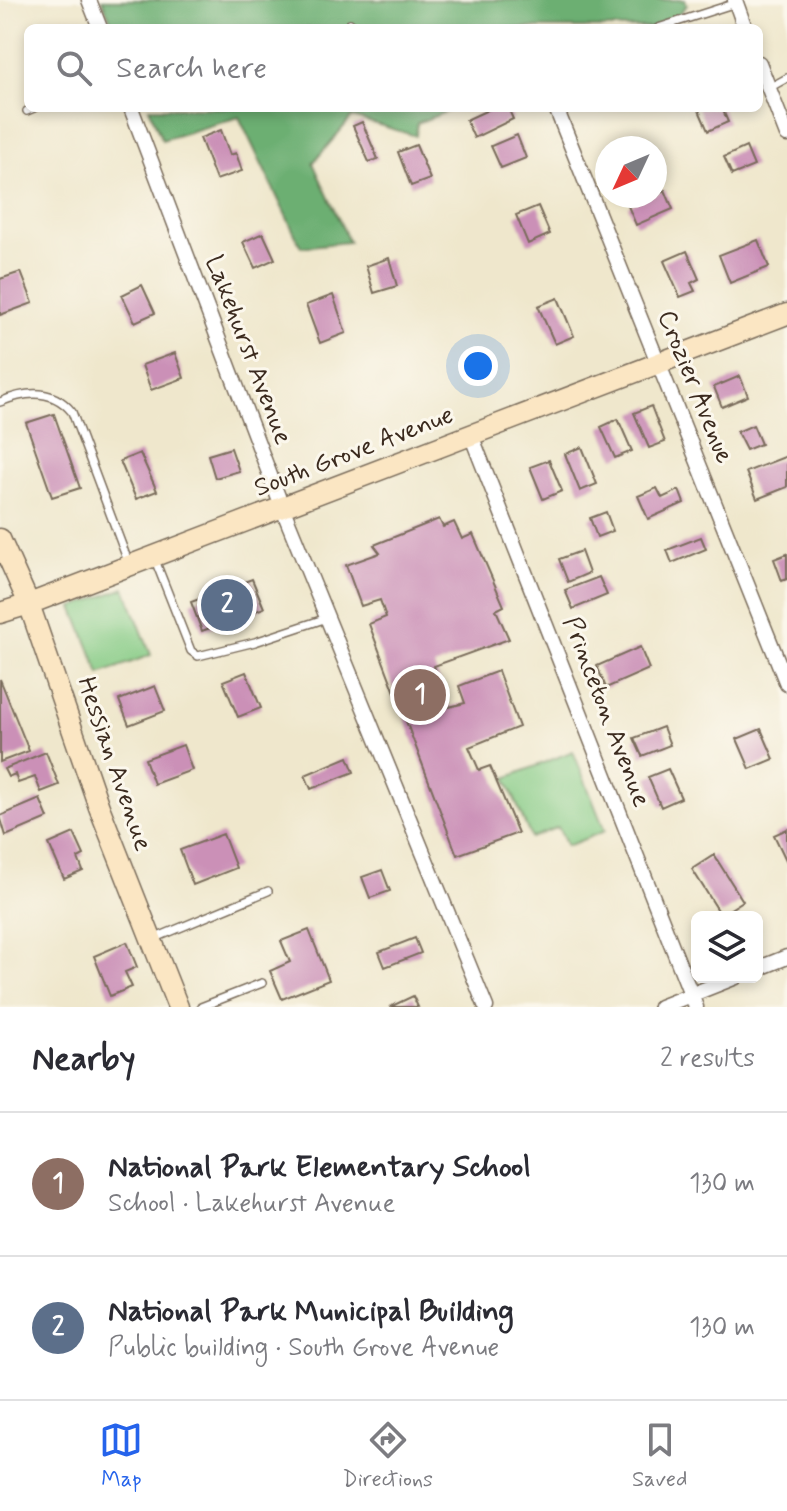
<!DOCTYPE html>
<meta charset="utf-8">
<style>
:root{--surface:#fff;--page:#f7f7f7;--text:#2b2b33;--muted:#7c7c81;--line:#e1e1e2;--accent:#2563eb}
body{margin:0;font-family:Mynerve,sans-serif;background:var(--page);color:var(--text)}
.controls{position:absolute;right:24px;bottom:24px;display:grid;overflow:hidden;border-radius:12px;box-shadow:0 4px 12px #0003}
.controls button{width:72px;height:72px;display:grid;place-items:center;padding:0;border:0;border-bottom:2px solid var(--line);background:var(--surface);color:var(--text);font:40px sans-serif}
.compass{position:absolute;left:595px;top:136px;width:72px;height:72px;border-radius:50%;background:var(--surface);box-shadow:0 4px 12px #0003;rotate:226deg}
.you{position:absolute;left:478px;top:366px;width:28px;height:28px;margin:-20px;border:6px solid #fff;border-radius:50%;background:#1a73e8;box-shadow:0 0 0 12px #1a73e833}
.badge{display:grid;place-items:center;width:52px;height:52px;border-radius:50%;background:var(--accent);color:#fff;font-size:26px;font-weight:700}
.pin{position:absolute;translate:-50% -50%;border:4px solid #fff;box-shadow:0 2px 8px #0006}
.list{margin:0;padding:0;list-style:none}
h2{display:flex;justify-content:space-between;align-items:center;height:104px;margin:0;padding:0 32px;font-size:34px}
h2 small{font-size:26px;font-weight:400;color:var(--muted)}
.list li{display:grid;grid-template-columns:52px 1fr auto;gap:24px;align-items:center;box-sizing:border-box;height:144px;padding:0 32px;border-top:2px solid var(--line)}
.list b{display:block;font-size:30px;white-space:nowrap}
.list p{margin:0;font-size:26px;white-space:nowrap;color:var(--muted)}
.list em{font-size:26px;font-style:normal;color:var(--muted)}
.icon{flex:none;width:44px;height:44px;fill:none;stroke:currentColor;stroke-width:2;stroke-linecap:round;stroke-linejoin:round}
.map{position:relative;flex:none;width:787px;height:1007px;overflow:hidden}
.search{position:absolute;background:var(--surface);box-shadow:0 4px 12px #0003;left:24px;right:24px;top:24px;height:88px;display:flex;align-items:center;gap:20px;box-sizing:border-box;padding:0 28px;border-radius:12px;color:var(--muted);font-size:30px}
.sheet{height:392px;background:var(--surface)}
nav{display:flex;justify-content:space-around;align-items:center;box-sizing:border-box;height:112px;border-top:2px solid var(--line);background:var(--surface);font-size:22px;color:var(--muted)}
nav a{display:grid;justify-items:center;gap:4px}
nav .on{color:var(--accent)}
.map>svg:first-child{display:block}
.green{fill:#86cb85;stroke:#607a52;stroke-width:2}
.forest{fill:#6caf72;stroke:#546c48;stroke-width:2}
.building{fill:#cb90b7}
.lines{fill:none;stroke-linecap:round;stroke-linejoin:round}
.lane-casing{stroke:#7a6c5b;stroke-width:10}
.street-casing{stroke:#7a6c5b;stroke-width:17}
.secondary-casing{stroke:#7a6c5b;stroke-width:23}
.lane{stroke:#fff;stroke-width:7}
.street{stroke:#fff;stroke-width:14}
.secondary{stroke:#fbe6c3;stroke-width:20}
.labels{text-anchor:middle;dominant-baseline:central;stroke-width:6;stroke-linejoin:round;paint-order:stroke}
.street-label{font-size:26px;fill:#3b2a1e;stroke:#fbf7ec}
</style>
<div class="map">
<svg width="787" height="1007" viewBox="0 0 787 1007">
<rect width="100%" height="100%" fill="#fbf7ec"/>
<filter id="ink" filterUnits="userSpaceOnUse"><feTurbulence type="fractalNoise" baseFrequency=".0125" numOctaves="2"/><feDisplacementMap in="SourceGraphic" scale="16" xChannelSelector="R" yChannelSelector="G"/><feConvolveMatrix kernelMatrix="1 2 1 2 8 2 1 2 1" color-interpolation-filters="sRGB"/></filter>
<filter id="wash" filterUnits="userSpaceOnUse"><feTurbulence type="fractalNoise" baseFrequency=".006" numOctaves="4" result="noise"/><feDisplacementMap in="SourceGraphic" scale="32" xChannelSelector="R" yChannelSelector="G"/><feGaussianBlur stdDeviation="1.8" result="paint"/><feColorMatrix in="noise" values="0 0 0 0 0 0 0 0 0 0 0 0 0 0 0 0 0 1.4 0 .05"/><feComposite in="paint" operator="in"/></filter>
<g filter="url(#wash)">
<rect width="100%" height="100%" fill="#efe7cc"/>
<!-- green -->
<path class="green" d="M 125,588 L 151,655 L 100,674 L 73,607 Z
M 573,751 L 605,831 L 567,846 L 558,827 L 531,838 L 506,778 Z"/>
<!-- forest -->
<path class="forest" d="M 102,0 L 685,0 L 687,5 L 666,28 L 114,28 Z
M 149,108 L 456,108 L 417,123 L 416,136 L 352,117 L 313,163 L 349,242 L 301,247 L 239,117 L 162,140 Z"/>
<g id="blocks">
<!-- building -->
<path class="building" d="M 492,108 L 508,108 L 513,119 L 474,138 L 466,120 Z
M 698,108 L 722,108 L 728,122 L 708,131 Z
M 362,122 L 378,159 L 369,162 L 353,126 Z
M 221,130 L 230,155 L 236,153 L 242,171 L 216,180 L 200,138 Z
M 517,135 L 526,158 L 501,168 L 491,146 Z
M 416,145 L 430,179 L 411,186 L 398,152 Z
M 746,147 L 754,166 L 732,175 L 724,157 Z
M 665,190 L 673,209 L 636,225 L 628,206 Z
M 538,206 L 550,234 L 528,244 L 516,215 Z
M 263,233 L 275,259 L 255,268 L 243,242 Z
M 758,240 L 769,267 L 730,283 L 719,255 Z
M 687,251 L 699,279 L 691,283 L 695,291 L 680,297 L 664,261 Z
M 389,258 L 397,286 L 374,293 L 366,266 Z
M 21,272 L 33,303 L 0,315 L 0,279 Z
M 142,285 L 155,313 L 135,322 L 122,295 Z
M 333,295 L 346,333 L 320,343 L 306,305 Z
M 558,298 L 574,336 L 555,344 L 538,306 Z
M 175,353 L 184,378 L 151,390 L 142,365 Z
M 740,376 L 748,396 L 722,407 L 714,387 Z
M 651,406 L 665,442 L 649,448 L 634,413 Z
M 54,414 L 80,488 L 52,497 L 26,423 Z
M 618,419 L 632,451 L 615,458 L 601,427 Z
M 753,425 L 761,444 L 746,450 L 737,432 Z
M 582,447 L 597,484 L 580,491 L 565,454 Z
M 231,448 L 239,471 L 215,478 L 208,455 Z
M 140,453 L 157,491 L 136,499 L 120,461 Z
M 787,456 L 787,487 L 757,499 L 746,472 Z
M 549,460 L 562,491 L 543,499 L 530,467 Z
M 657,488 L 662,498 L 679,490 L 684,503 L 648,519 L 638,496 Z
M 606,512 L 613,531 L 597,537 L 590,518 Z
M 439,519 L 443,527 L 454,522 L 462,539 L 473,534 L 504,606 L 496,610 L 509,639 L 434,666 L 449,707 L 465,703 L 459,686 L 498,671 L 519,727 L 469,747 L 479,770 L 490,766 L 518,833 L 457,855 L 369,624 L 386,617 L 380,600 L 361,606 L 346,565 L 380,553 L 374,545 Z
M 701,537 L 706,549 L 672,563 L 667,550 Z
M 581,551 L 589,573 L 568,582 L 559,559 Z
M 787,554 L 787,579 L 782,581 L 774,559 Z
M 599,577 L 607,595 L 573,609 L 565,590 Z
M 252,579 L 264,608 L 202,631 L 191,602 Z
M 640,647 L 649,669 L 606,688 L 597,666 Z
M 246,672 L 261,708 L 238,717 L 223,681 Z
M 0,679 L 29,751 L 0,762 Z
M 155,686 L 165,711 L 129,725 L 119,700 Z
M 663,727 L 670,745 L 642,756 L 634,738 Z
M 761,729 L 774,759 L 750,769 L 737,739 Z
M 183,745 L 192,770 L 154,784 L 145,759 Z
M 46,752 L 59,785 L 41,792 L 35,777 L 18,783 L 15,774 L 8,777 L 4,769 Z
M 348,757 L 354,772 L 311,789 L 305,775 Z
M 668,769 L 681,798 L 661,807 L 648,777 Z
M 40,799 L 48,818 L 6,836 L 0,816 Z
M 787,829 L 787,862 L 774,835 Z
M 74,833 L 84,855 L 78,858 L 83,871 L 64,879 L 49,844 Z
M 223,834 L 236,868 L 193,885 L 180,850 Z
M 714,855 L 743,901 L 721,915 L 692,869 Z
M 382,870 L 390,891 L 370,898 L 362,877 Z
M 309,930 L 329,980 L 282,999 L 270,971 L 290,962 L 281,941 Z
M 415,938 L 421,953 L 385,967 L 379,952 Z
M 127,942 L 137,967 L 125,972 L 132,987 L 110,996 L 94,956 Z
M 413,996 L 418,1007 L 390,1007 Z"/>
</g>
</g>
<g filter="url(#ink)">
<use href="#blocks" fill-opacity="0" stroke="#7a6c5b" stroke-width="2"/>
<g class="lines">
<!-- lane casing -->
<g class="lane-casing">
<path id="lane" d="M 350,23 L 356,28
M 658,28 L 736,3
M 769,88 L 787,78
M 27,111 L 34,108
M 0,402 C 26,391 53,388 72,412 L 129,564
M 155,560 L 191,651 L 198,656 L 255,642 L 327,618
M 153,939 L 268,891
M 201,1007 L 262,983"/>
</g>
<!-- street casing -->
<g class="street-casing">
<path id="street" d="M 89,0 L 100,28
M 735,0 L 745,28
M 759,63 L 787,135
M 131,108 L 282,507 L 486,1007
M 556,108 L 787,684
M 471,435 L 696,1007
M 757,969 L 787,957
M 660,1007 L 736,977"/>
</g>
<!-- secondary casing -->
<g class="secondary-casing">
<path id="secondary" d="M 0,539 L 29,604 L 99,807 L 178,1007
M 0,613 L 29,604 L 787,314"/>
</g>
<!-- lane -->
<use href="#lane" class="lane"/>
<!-- street -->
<use href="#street" class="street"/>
<!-- secondary -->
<use href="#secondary" class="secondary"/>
</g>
</g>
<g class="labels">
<!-- street labels -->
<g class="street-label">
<text transform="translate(248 350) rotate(69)">Lakehurst Avenue</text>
<text transform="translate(695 387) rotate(68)">Crozier Avenue</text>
<text transform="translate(354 452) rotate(-21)">South Grove Avenue</text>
<text transform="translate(606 712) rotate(69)">Princeton Avenue</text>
<text transform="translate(114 764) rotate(71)">Hessian Avenue</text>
</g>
</g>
</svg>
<div class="controls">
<button><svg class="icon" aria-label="layers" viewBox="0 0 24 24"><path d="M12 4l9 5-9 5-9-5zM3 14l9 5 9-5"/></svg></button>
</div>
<svg class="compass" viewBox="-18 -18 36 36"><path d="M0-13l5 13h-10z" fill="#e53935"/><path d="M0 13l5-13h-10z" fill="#7c7c81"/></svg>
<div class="you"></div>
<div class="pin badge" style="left:420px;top:695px;background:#8d6e63">1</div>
<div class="pin badge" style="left:227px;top:605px;background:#5c6f8a">2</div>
<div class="search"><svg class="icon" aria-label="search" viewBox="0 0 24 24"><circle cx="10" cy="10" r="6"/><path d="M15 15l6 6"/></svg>Search here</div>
</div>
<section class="sheet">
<h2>Nearby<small>2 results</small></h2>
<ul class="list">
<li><span class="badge" style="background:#8d6e63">1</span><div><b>National Park Elementary School</b><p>School · Lakehurst Avenue</p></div><em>130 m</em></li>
<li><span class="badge" style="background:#5c6f8a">2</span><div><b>National Park Municipal Building</b><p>Public building · South Grove Avenue</p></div><em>130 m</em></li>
</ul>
</section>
<nav>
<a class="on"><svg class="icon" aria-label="map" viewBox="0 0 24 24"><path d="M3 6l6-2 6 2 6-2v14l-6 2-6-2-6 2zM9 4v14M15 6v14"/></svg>Map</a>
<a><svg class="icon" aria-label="directions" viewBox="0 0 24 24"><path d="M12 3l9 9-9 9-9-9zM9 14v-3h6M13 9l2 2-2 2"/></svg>Directions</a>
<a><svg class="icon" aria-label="saved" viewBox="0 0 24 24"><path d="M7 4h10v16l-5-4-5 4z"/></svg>Saved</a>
</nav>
